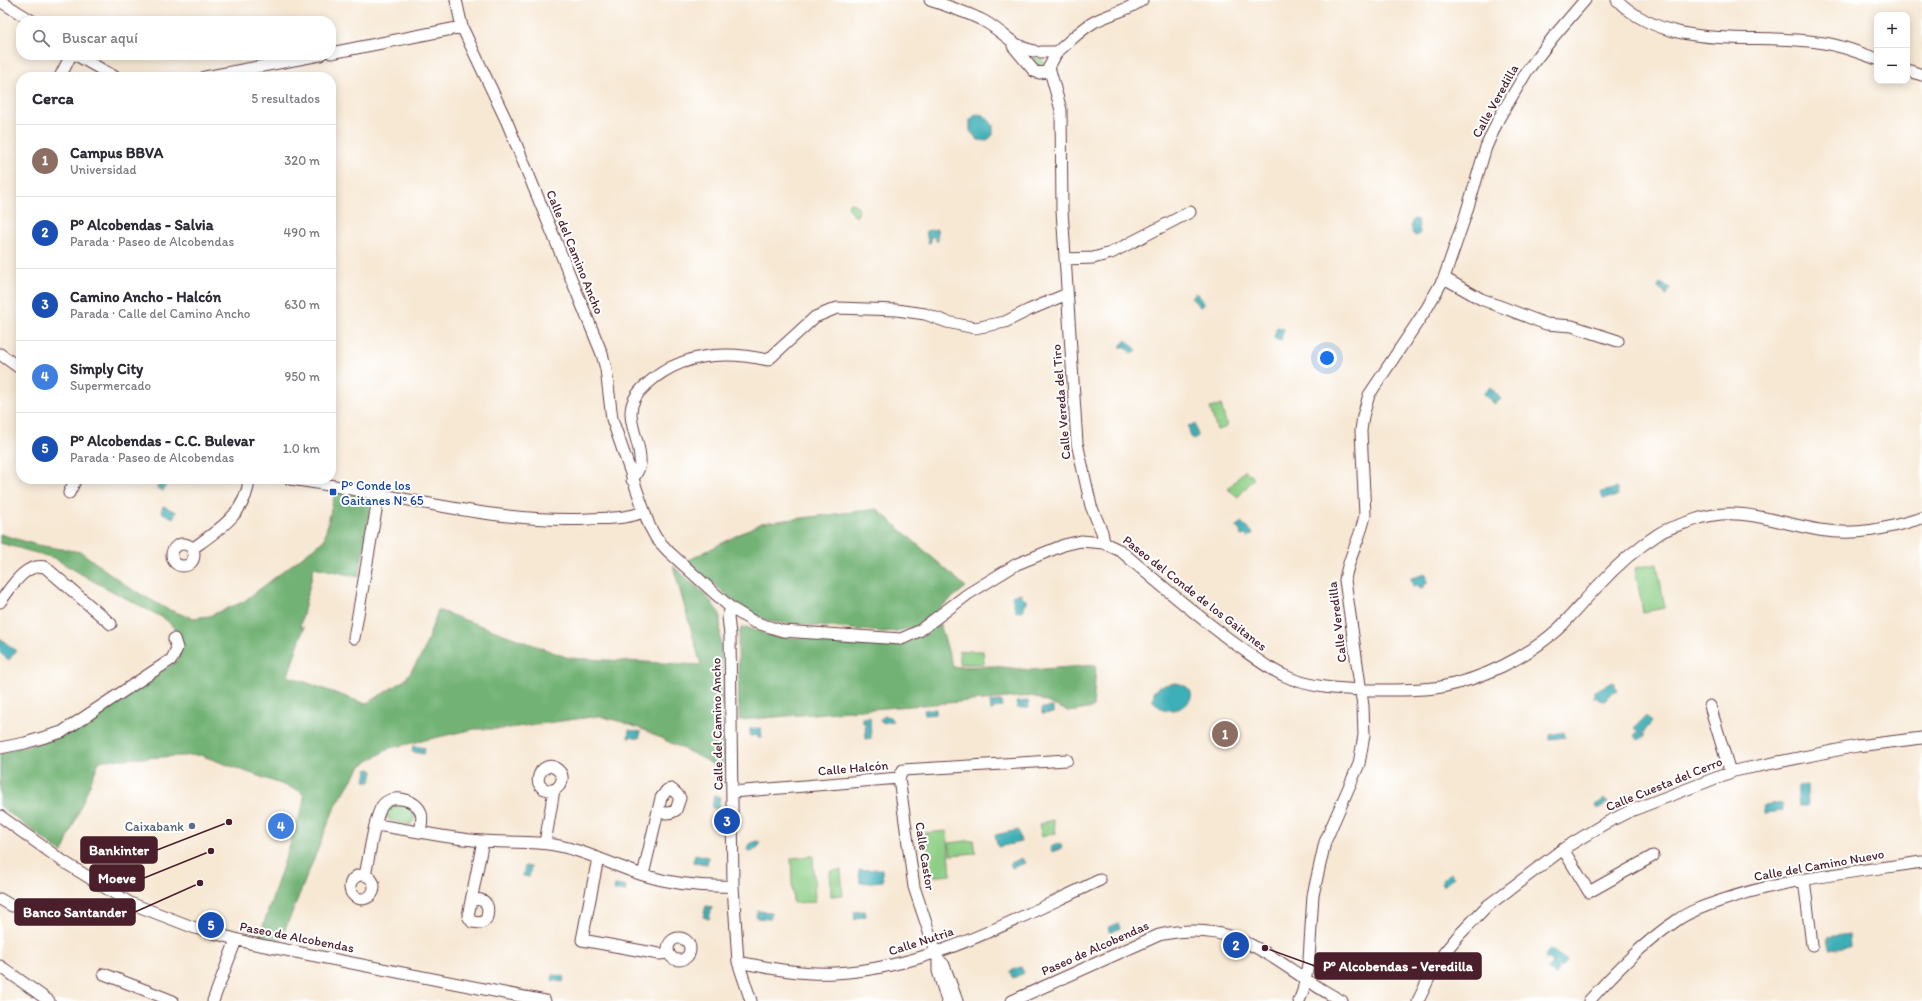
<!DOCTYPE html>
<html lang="es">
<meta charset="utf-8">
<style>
:root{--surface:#fff;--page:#f2f2f3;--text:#2b2b33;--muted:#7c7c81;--line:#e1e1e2;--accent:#db2777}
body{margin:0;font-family:Itim,sans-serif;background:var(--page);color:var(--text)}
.controls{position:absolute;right:12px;top:12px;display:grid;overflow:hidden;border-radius:8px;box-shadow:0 2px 10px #0003}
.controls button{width:36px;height:36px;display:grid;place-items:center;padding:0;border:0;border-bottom:1px solid var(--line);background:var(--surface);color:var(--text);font:20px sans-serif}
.you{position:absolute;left:1327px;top:358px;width:14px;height:14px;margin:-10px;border:3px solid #fff;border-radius:50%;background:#1a73e8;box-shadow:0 0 0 6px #1a73e833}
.badge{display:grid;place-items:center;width:26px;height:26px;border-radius:50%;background:var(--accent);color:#fff;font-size:13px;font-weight:700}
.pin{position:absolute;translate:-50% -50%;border:2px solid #fff;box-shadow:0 1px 4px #0006}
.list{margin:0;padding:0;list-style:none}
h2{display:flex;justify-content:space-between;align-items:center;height:52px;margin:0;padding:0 16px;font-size:17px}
h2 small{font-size:13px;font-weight:400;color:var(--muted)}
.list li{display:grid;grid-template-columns:26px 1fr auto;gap:12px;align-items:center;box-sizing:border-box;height:72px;padding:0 16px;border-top:1px solid var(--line)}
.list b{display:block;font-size:15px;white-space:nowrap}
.list p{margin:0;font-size:13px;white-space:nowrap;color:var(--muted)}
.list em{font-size:13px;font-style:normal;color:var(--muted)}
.icon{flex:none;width:22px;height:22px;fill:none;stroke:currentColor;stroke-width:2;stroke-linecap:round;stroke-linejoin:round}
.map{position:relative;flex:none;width:1922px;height:1001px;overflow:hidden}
.search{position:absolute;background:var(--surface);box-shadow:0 2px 10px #0003;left:16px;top:16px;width:320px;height:44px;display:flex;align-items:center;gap:10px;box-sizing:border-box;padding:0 14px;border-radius:16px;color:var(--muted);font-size:15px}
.panel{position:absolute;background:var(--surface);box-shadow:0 2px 10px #0003;left:16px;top:72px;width:320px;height:412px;border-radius:16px}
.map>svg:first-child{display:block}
.green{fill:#8ecf87;stroke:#6c7759}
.forest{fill:#72b274;stroke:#5e6850}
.water{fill:#3dafb6;stroke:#446770}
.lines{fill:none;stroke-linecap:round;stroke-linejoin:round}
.minor-casing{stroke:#643d44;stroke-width:13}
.minor{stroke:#fff;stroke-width:11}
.transit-dot{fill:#1a4fb4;stroke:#fff;stroke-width:1.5}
.service-dot{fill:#5c6f8a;stroke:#fff;stroke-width:1.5}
.labels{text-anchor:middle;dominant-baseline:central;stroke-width:4;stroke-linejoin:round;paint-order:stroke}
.street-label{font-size:13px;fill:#4a1f2b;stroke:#fff}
.transit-label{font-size:13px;fill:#164399;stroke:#fff;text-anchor:start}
.service-label{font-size:13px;fill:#4e5e75;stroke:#fff;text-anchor:end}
.leader{fill:none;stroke:#4a1f2b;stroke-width:1.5}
.callout-dot{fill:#4a1f2b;stroke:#fff;stroke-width:1.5}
.callout{fill:#4a1f2b;stroke:#4a1f2b;stroke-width:1.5}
.callout-label{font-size:14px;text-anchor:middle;font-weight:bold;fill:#fff}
</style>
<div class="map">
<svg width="1922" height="1001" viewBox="0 0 1922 1001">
<rect width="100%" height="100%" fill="#fff"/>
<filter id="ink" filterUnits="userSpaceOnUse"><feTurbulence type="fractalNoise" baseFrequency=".025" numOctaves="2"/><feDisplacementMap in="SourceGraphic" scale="8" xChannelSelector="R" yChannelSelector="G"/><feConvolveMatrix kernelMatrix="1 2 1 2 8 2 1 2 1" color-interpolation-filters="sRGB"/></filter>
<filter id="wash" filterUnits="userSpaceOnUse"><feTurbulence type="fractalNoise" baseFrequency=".012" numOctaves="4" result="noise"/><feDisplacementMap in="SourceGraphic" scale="16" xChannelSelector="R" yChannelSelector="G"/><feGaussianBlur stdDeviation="0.9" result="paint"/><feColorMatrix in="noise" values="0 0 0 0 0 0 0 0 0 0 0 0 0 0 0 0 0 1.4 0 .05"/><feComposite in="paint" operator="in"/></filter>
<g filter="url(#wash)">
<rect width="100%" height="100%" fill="#f7e8d4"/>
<!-- green -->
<path class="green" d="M 1034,56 L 1041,58 L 1045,64 L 1045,67 L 1038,68 L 1033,62 Z
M 849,203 C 857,203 861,209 857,216 L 854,216 L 848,206 Z
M 1221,405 L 1227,427 L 1217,430 L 1210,408 Z
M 1245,470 L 1254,478 L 1238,497 L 1228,489 Z
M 1657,564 L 1665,608 L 1643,612 L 1635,568 Z
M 959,651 L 983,651 L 984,664 L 959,664 Z
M 398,803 L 411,807 C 415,815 416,819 410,825 L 389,820 C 385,811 389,805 398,803 Z
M 1053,820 L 1056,833 L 1042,837 L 1039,824 Z
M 947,831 L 951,875 L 928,877 L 924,833 Z
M 974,840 L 976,853 L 951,855 L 949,843 Z
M 813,856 L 815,902 L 793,903 L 791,858 Z
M 841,870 L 843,895 L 831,896 L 830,871 Z"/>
<!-- forest -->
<path class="forest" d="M 335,492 L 362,496 L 370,500 L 370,511 L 359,577 L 314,567 L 300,627 L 304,627 L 288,676 L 366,704 L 405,680 L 423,653 L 438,610 L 569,658 L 701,665 L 673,566 L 705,594 L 720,614 L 722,706 L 719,707 L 720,716 L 722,717 L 723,786 C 720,774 717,767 706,760 L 644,730 L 622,722 L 599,716 L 501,729 L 474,729 L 390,748 L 362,765 L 354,776 L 335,807 L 280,942 L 259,938 L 303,805 L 304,796 L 300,791 L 200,755 L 103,760 L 99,762 L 62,853 L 0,806 L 0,753 L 63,736 L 170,666 L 179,659 C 182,640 180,632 165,619 L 93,581 L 54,558 L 0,543 L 0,534 L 37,545 L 81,552 L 128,587 L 167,609 L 192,618 L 209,616 L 243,602 L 324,540 Z
M 877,509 L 966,587 L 916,627 L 897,631 L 883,632 L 773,622 L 755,615 L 736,603 L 687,561 L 761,523 Z
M 940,624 L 953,667 L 994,666 L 1030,670 L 1096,665 L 1093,708 L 1070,712 L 1032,696 L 739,720 L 738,640 L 741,628 L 746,627 L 771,636 L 893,646 C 912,643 925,634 940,624 Z"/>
<!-- water -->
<path class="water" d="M 976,114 L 984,115 L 993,125 L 993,135 L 987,141 L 978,140 L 970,131 L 970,120 Z
M 1414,219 L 1418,220 L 1420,233 L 1417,236 L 1414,235 C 1410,231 1410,223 1414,219 Z
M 937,229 L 938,241 L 936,241 L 935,237 L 930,237 L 931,242 L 928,243 L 926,231 Z
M 1660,283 L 1670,288 L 1667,295 L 1658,288 Z
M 1196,293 L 1205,303 L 1200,307 L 1191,297 Z
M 1277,327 L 1284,329 L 1281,340 L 1274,338 Z
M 1126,340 L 1137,350 L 1133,354 L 1124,346 L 1122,348 L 1120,346 Z
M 1490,387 L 1501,399 L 1495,404 L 1483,394 Z
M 1195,424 L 1198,436 L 1195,439 L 1191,437 L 1188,426 Z
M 161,479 L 168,479 L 163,491 L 157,488 Z
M 1617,488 L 1618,496 L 1603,499 L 1601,492 Z
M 163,506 L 176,512 L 173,518 L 161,512 Z
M 1241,522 L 1253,533 L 1248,538 L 1245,535 L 1241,536 L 1240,531 L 1236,527 Z
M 1426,574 L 1428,583 L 1423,585 L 1423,588 L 1419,589 L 1417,586 L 1413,587 L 1411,578 Z
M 1021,593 L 1022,598 L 1026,600 L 1026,603 L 1023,604 L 1024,610 L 1016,612 L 1012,596 Z
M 0,638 L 16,651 L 9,660 L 0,653 Z
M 1613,682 L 1618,691 L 1607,696 L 1607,699 L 1604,701 L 1599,700 L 1597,697 L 1594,698 L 1594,691 Z
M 1175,683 C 1209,688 1183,720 1159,707 L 1153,701 L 1154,691 L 1160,686 Z
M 1001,701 L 1002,707 L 993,708 L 993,710 L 991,710 L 990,702 Z
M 1028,701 L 1029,708 L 1017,708 L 1016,702 Z
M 1053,707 L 1053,713 L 1042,714 L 1042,708 Z
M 936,709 L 936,714 L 925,715 L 924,710 Z
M 884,716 L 890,717 L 893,721 L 882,723 L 880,720 Z
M 1646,716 L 1652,722 L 1642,734 L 1645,735 L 1639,740 L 1634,736 L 1638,731 L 1634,728 Z
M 870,717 L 871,739 L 866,739 L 865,723 L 863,723 L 862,718 Z
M 761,728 L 762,738 L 758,738 L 758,735 L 750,736 L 750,729 Z
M 629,730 L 641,732 L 639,738 L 630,736 L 630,738 L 628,738 Z
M 1564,732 L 1565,737 L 1550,739 L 1550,735 Z
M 413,746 L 425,748 L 424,754 L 412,752 Z
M 370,769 L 373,771 L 371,782 L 365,781 L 367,770 Z
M 1807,785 L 1808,806 L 1799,806 L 1797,786 Z
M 714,795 L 720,797 L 718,809 L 712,808 Z
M 1605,799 L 1608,803 L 1597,809 L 1595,805 Z
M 1782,803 L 1783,811 L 1765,813 L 1763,806 Z
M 1018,830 L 1021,842 L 998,847 L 995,835 Z
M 756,841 L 760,842 L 759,846 L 752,852 L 747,850 L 748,845 Z
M 1060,843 L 1062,848 L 1052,852 L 1050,847 Z
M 695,854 L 708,857 L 707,864 L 693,862 Z
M 1022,858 L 1025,863 L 1012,868 L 1010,863 Z
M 525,866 L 531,867 L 529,877 L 523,876 Z
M 882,869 L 883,881 L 860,883 L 859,870 Z
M 1450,873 L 1454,877 L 1445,885 L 1442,885 L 1442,881 Z
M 615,885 L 626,887 L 625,892 L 614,890 Z
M 706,906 L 712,907 L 709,919 L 703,917 Z
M 758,911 L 771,912 L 770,919 L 757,918 L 756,915 Z
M 865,911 L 866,916 L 856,918 L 855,920 L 854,912 Z
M 1118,923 L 1120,928 L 1110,933 L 1108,928 Z
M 1849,934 L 1850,947 L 1830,950 L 1828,937 Z
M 1549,949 L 1567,960 L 1562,968 L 1545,957 Z
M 1552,963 L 1560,969 L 1556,975 L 1547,970 Z
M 1021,967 L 1024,973 L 1013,978 L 1010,971 Z
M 553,975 L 564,977 L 563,982 L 552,980 Z"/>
</g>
<g filter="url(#ink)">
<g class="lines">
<!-- minor casing -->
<g class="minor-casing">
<path id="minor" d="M 456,0 L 462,27 L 507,122 L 602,354 L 606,369 L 612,419 L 649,525 L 656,538 L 669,552 L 731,608 L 754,622 L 783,631 L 901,639 L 919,631 L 968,594 L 1017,564 L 1064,545 L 1081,541 L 1104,543 L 1121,551 C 1158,583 1195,614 1234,643 C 1250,654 1265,667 1283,675 C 1309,688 1339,689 1368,690 C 1392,690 1417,691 1441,687 C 1482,679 1526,658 1558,629 C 1572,616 1584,600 1598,586 C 1616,566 1638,547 1660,533 C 1670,527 1683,524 1694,520 C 1738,504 1777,523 1819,530 C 1857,536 1886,529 1922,518
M 930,0 C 947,6 966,12 982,20 C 1002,30 1012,47 1034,51
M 1617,0 C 1671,54 1756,31 1824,43 C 1843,46 1860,53 1877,59
M 0,1 L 32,21
M 1013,46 L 1034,71 L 1040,73 L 1047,71 L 1057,52 L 1041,52
M 1057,52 C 1069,42 1080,30 1094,22 C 1109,14 1127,11 1142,0
M 331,53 L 462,27
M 76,55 L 115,77
M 1049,67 L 1061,110 L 1062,210 L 1077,443 L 1091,506 L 1102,532 L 1104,543
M 1907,70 L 1922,75
M 60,77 L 71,55
M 205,77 L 320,55
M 1065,259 L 1093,258 L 1111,253 L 1190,212
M 1444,278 L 1481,299 L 1546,324 L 1572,326 L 1618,341
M 0,354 L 21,369
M 290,479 C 389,492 488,524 589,519 C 608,518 626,519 643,512
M 632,480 C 635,476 639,469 640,464 C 642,447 631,431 631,413 C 631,402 638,392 646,385 C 680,353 724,350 768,360 L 815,317 L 837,308 L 897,310 L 925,314 L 947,322 L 975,328 L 1005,322 L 1029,310 L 1067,294
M 69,493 L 76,479
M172 555a11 11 0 1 1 22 0a11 11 0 1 1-22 0Z
M 192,549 C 217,531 247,513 249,479
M 0,602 C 11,588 24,563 45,567 L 111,624
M 731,608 L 728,617 L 730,635 L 733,886 L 738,962 L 751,1001
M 354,638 L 379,493
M 1710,706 L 1730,772
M 0,748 L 25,743 L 62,732 L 172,659 L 177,648 L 174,639
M 899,778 L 914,887 L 938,959 L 938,971 L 947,1001
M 732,792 L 899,778 L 903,770 L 1067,760
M 0,816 L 64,862 L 130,903 L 195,928 L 250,943 L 545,1001
M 376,825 C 411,830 445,838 481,841 C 510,843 539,840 568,848 C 594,855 618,867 643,875 C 672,884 702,887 733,886
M 545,843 L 554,790 C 561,786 566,777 558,770 C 542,755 525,792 554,790
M 1563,849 L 1589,892 L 1653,856
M 598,858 L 582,940 L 659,954 L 669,953
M 365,875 C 369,859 374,818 382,806 C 391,793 417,799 421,813 C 423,819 421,826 420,832
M 643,875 L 661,798 L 667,790 L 671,789 L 676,793 L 680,798 L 676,810 C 669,814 665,814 658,810
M350 887a12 12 0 1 1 24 0a12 12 0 1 1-24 0Z
M 1804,879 L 1812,945
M 0,899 L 12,906
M 472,900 C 488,897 490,908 486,920 L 481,923 L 472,922 L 468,916 L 483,841
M668 949a11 11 0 1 1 22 0a11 11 0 1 1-22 0Z
M 938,959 L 944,965 L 957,1001
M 738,962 C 769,968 803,975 835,973 C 930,968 1015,919 1100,880
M 0,966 L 49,1001
M 104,974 L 173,1001
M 213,1001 L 236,940
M 1012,1001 L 1159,935 C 1243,916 1276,967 1342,1001
M 1299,1001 L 1303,991 L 1309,959 L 1313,895 L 1325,842 L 1359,764 L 1364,735 L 1363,706 L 1345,580 C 1348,557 1361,538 1365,515 L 1361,431 L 1363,416 L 1369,395 L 1427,308 L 1444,278 L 1465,217 L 1486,147 L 1499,118 L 1527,71 L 1554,36 L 1585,0
M 1418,1001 L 1430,976 L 1444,953 L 1459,935 L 1486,907 L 1563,849 L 1604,824 L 1628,812 L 1734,771 L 1857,746 L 1922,738
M 1589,1001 C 1615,972 1643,943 1676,921 C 1689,911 1708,905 1723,900 C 1787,878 1855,872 1922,862"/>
</g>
<!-- minor -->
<use href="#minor" class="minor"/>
</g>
</g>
<!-- markers -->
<rect class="transit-dot" x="329" y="488" width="8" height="8" rx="2"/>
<circle class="service-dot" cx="192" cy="826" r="4"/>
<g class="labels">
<!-- street labels -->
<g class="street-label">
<text transform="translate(1495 101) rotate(-61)">Calle Veredilla</text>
<text transform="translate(575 252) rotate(68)">Calle del Camino Ancho</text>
<text transform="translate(1061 402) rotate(-95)">Calle Vereda del Tiro</text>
<text transform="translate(1195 593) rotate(38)">Paseo del Conde de los Gaitanes</text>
<text transform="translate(1337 622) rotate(-97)">Calle Veredilla</text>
<text transform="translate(717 724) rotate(-91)">Calle del Camino Ancho</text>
<text transform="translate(853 768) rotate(-5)">Calle Halcón</text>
<text transform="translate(1664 784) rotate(-22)">Calle Cuesta del Cerro</text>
<text transform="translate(925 856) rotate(81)">Calle Castor</text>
<text transform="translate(1819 865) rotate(-10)">Calle del Camino Nuevo</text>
<text transform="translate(297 937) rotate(11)">Paseo de Alcobendas</text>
<text transform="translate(921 941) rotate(-18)">Calle Nutria</text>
<text transform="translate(1095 948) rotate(-24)">Paseo de Alcobendas</text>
</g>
<!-- transit labels -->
<g class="transit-label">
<text x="341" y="485">Pº Conde los<tspan x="341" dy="15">Gaitanes Nº 65</tspan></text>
</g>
<!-- service labels -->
<g class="service-label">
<text x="184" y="826">Caixabank</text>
</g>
</g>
<!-- callouts -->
<path class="leader" d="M229 822L157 850M211 851L144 878M200 883L135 912M1265 948L1315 966"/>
<g class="callout-dot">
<circle cx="229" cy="822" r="4"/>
<circle cx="211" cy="851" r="4"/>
<circle cx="200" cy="883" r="4"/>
<circle cx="1265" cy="948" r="4"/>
</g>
<g class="callout">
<rect x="81" y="837" width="76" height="26" rx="4"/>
<rect x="90" y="865" width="54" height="26" rx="4"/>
<rect x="15" y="899" width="120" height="26" rx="4"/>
<rect x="1315" y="953" width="166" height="26" rx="4"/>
</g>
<g class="callout-label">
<text x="119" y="855">Bankinter</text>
<text x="117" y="883">Moeve</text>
<text x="75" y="917">Banco Santander</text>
<text x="1398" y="971">Pº Alcobendas - Veredilla</text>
</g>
</svg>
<div class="controls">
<button>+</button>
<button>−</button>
</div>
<div class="you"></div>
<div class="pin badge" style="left:1225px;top:734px;background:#8d6e63">1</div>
<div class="pin badge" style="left:1236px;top:945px;background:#1a4fb4">2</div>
<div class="pin badge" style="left:727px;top:821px;background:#1a4fb4">3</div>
<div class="pin badge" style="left:281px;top:826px;background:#3f7fe0">4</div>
<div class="pin badge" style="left:211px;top:925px;background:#1a4fb4">5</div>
<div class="search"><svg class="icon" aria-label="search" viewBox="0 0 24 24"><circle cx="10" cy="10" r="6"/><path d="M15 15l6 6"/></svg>Buscar aquí</div>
<section class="panel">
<h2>Cerca<small>5 resultados</small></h2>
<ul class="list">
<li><span class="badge" style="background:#8d6e63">1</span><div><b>Campus BBVA</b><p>Universidad</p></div><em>320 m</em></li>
<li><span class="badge" style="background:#1a4fb4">2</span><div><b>Pº Alcobendas - Salvia</b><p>Parada · Paseo de Alcobendas</p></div><em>490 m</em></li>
<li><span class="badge" style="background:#1a4fb4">3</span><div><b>Camino Ancho - Halcón</b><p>Parada · Calle del Camino Ancho</p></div><em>630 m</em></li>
<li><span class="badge" style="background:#3f7fe0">4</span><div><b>Simply City</b><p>Supermercado</p></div><em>950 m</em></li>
<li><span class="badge" style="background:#1a4fb4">5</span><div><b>Pº Alcobendas - C.C. Bulevar</b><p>Parada · Paseo de Alcobendas</p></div><em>1.0 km</em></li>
</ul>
</section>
</div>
